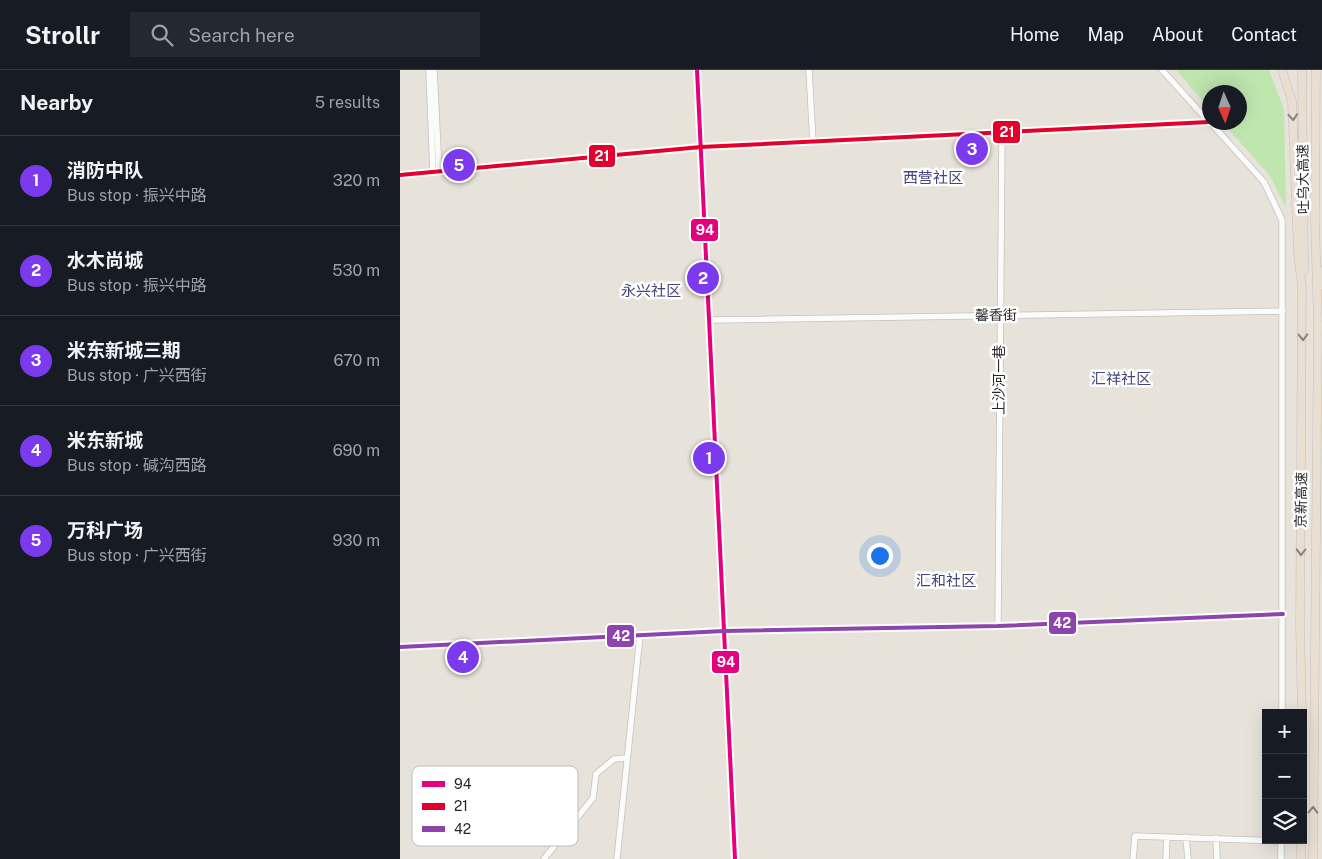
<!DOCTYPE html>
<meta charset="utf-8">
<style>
:root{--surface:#171b24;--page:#242831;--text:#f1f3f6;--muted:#9ea1a6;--line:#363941;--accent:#7c3aed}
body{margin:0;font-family:"Public Sans","Noto Sans SC",sans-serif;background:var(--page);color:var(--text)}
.controls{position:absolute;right:15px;bottom:15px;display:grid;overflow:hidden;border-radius:0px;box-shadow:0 5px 20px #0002}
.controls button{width:45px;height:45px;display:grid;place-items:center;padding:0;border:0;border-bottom:1px solid var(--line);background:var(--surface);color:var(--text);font:25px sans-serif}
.compass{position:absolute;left:802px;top:15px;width:45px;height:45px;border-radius:50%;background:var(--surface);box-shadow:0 5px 20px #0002;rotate:177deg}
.you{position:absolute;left:479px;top:485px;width:18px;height:18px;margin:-12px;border:4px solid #fff;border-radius:50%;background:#1a73e8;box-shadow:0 0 0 8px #1a73e833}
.badge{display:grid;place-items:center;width:32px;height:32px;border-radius:50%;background:var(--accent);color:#fff;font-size:16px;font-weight:700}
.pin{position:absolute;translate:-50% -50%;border:2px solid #fff;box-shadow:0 1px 5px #0006}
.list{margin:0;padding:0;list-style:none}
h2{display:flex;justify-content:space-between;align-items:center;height:65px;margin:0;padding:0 20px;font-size:21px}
h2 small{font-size:16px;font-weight:400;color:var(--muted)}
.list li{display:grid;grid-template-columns:32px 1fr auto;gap:15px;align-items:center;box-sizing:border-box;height:90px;padding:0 20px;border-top:1px solid var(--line)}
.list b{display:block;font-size:19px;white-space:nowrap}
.list p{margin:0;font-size:16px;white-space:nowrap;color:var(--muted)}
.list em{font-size:16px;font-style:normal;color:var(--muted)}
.icon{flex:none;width:28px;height:28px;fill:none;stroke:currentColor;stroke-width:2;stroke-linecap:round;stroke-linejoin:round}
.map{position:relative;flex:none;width:922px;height:789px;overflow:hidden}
header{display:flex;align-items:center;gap:30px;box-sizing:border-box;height:70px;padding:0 25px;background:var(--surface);border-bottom:1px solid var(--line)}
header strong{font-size:24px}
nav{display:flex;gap:28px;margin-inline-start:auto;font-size:18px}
.search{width:350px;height:45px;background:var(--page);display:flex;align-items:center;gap:12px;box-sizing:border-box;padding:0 18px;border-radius:0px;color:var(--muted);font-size:19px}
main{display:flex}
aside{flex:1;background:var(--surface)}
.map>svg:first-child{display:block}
.green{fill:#c0e6b0}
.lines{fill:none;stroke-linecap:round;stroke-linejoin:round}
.minor-casing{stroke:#c3c1c2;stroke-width:7}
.highway-casing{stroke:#c3c1bf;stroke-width:9}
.minor{stroke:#fbfbfa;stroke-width:5.5}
.highway{stroke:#e8ded1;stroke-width:8}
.bus-1-casing{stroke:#fff;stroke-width:8}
.bus-2-casing{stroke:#fff;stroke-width:8}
.bus-3-casing{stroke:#fff;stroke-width:8}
.bus-1{stroke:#e5007d;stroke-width:4}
.bus-2{stroke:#e4002b;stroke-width:4}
.bus-3{stroke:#8e44ad;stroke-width:4}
.oneway{stroke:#88827c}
.labels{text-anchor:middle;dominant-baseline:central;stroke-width:5;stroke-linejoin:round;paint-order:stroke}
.street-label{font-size:14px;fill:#272727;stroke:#fff}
.neighbourhood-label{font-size:15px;fill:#44467b;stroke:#fff}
.key{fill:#fff;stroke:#bebebe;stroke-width:1}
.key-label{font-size:14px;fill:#272727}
.line-badge{stroke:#fff;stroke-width:2}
.badge-label{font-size:14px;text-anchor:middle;font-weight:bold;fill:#fff}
</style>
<header>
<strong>Strollr</strong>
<div class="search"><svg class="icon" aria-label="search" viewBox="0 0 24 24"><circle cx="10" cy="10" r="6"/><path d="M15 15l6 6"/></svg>Search here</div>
<nav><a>Home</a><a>Map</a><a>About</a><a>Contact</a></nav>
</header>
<main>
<aside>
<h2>Nearby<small>5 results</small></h2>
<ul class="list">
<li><span class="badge">1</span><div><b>消防中队</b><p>Bus stop · 振兴中路</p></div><em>320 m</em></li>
<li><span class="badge">2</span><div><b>水木尚城</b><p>Bus stop · 振兴中路</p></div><em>530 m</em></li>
<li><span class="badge">3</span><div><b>米东新城三期</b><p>Bus stop · 广兴西街</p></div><em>670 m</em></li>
<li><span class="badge">4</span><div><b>米东新城</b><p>Bus stop · 碱沟西路</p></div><em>690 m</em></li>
<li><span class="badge">5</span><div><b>万科广场</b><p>Bus stop · 广兴西街</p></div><em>930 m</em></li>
</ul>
</aside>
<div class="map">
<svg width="922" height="789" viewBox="0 0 922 789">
<rect width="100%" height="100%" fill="#e7e3db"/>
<!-- green -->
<path class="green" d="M 776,0 L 869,0 L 884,39 L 886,138 L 870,106 L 823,53 L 839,52 L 839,22 L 809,22 L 809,38 Z"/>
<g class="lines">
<!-- minor casing -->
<g class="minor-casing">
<path id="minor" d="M 29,0 L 33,102
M 34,0 L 39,101
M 297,0 L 335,789
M 409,0 L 413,73
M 762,0 L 809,52
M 810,52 L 864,112 L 882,150 L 882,643
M 0,105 L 301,77 L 809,52
M 309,250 L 883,241
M 598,556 L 602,63
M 0,577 L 324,561 L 598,556 L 883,544
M 786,767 L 788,789
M 816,768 L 817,789
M 144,789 L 193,728 L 196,704 L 214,689 L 227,688
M 217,789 L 240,565
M 733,789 L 735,766 L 881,771
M 766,789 L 767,767
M 881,789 L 881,770"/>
</g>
<!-- highway casing -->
<g class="highway-casing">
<path id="highway" d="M 882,0 L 892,31 L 898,182 L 902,218 L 900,556 L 902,643
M 902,0 L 904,201
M 921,215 L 922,201
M 901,789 L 901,770
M 913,789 L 918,255 L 915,151 L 916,0"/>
</g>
<!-- minor -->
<use href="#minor" class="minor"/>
<!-- highway -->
<use href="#highway" class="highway"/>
<!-- bus-1 casing -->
<g class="bus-1-casing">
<path id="bus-1" d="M 297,0 L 335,789"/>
</g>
<!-- bus-2 casing -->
<g class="bus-2-casing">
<path id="bus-2" d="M 0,105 L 301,77 L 809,52"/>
</g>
<!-- bus-3 casing -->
<g class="bus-3-casing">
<path id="bus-3" d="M 0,577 L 324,561 L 598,556 L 883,544"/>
</g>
<!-- bus-1 -->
<use href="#bus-1" class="bus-1"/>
<!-- bus-2 -->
<use href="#bus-2" class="bus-2"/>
<!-- bus-3 -->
<use href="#bus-3" class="bus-3"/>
</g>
<!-- one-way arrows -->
<defs><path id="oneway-chevron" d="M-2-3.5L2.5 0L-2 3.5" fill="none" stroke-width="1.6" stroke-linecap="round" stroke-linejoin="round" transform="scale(1.25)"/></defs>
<g class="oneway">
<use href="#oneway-chevron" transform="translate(893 47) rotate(86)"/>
<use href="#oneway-chevron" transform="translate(903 267) rotate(89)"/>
<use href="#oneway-chevron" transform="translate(901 482) rotate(91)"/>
<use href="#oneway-chevron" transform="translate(913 740) rotate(-89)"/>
</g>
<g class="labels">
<!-- street labels -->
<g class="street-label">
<text transform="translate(903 109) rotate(-91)">吐乌大高速</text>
<text transform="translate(596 245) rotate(-1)">馨香街</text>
<text transform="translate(599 310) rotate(-90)">上沙河一巷</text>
<text transform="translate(901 430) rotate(-89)">京新高速</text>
</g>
<!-- neighbourhood labels -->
<g class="neighbourhood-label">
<text x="533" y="107">西营社区</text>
<text x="251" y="220">永兴社区</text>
<text x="721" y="308">汇祥社区</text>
<text x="546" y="510">汇和社区</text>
</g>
</g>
<!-- legend -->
<rect x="12" y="696" width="166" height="80" rx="8" class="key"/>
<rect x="22" y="711" width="23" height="6" fill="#e5007d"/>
<rect x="22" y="733" width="23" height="7" fill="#e4002b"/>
<rect x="22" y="756" width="23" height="6" fill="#8e44ad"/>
<g class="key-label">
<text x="54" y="719">94</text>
<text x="54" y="741">21</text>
<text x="54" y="764">42</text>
</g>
<g class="line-badge">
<rect x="592" y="50" width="29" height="24" rx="5" fill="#e4002b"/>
<rect x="188" y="74" width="28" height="24" rx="5" fill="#e4002b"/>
<rect x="290" y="148" width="29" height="24" rx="5" fill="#e5007d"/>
<rect x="648" y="541" width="29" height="24" rx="5" fill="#8e44ad"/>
<rect x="206" y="554" width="29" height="24" rx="5" fill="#8e44ad"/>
<rect x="311" y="580" width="29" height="24" rx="5" fill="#e5007d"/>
</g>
<g class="badge-label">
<text x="607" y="67">21</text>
<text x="202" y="91">21</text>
<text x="305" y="165">94</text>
<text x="662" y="558">42</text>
<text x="221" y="571">42</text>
<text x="326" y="597">94</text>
</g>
</svg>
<div class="controls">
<button>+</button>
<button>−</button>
<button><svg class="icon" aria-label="layers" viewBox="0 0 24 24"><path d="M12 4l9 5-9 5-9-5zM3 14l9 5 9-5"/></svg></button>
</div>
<svg class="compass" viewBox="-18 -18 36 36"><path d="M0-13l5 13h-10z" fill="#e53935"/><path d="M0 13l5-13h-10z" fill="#9ea1a6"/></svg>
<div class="you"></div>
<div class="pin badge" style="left:309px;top:388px">1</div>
<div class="pin badge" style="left:303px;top:208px">2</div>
<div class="pin badge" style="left:572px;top:79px">3</div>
<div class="pin badge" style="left:63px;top:587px">4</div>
<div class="pin badge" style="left:59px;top:95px">5</div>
</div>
</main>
